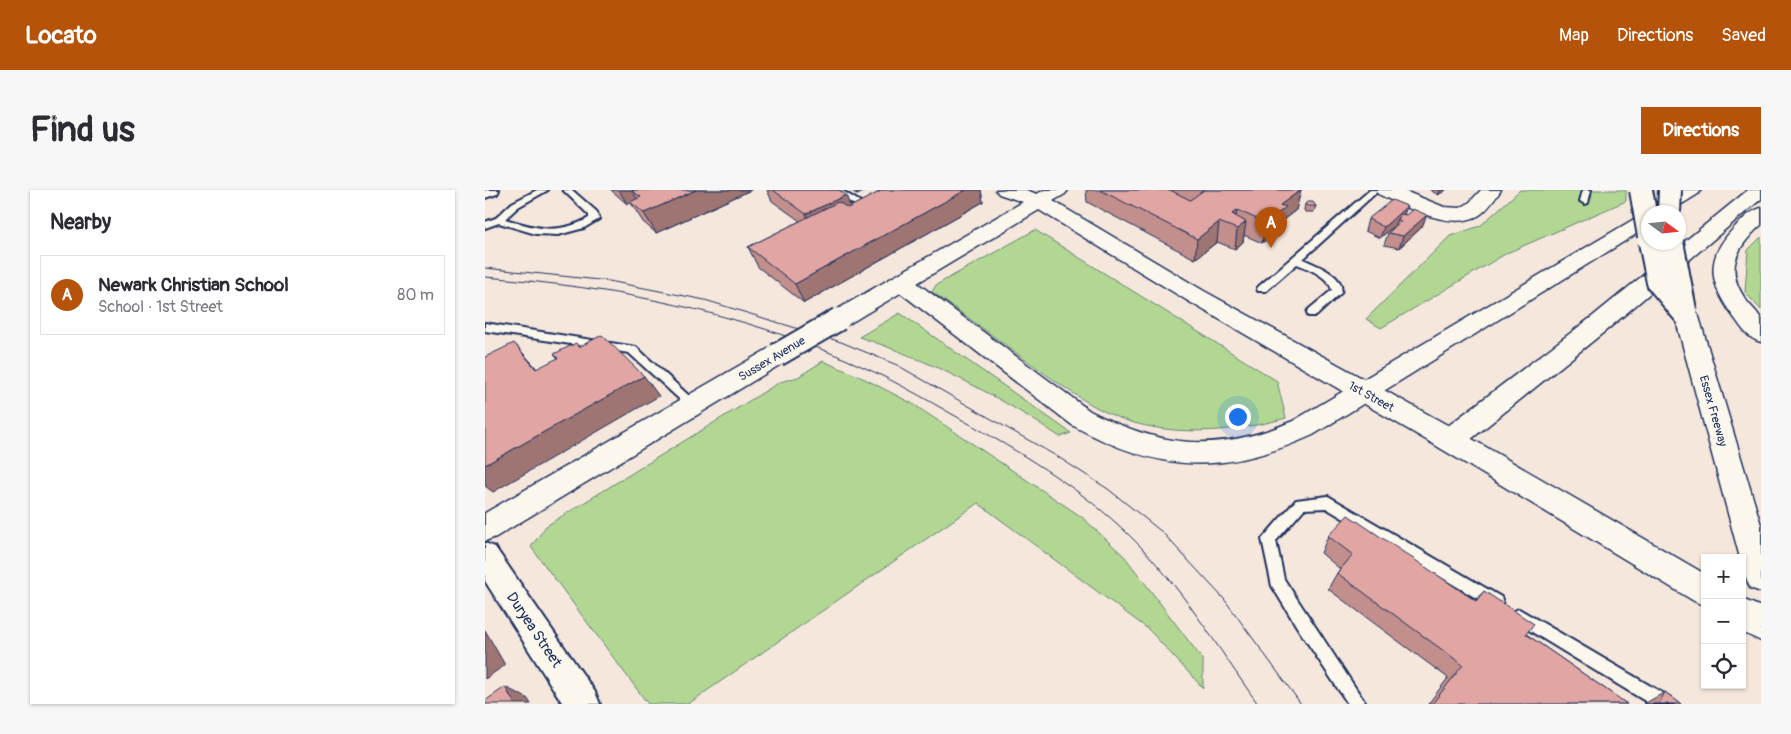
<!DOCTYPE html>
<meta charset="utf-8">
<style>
:root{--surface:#fff;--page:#f7f7f7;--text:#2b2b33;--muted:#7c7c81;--line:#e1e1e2;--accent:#b45309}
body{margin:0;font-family:Pangolin,sans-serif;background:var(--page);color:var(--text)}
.controls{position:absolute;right:15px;bottom:15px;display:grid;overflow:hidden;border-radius:0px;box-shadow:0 1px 4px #0004}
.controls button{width:45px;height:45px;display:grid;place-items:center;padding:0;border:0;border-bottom:1px solid var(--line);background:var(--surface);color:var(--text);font:25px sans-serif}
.compass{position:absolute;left:1156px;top:15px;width:45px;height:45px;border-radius:50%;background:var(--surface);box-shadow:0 1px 4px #0004;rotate:105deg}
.you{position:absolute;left:752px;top:226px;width:18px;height:18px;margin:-12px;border:4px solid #fff;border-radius:50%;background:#1a73e8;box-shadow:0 0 0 8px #1a73e833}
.badge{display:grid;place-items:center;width:32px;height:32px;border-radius:50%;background:var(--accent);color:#fff;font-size:16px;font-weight:700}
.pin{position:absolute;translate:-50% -41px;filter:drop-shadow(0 1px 2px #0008)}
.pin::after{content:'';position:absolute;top:26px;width:18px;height:15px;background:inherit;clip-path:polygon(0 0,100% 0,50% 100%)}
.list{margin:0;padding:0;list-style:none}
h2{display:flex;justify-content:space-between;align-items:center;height:65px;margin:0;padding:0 20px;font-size:21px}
h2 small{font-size:16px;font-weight:400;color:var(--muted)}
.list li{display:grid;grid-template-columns:32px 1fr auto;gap:15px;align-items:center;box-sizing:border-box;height:80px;margin:0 10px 10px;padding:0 10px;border:1px solid var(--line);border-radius:0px}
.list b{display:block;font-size:19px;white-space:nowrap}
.list p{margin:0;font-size:16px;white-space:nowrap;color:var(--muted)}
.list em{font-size:16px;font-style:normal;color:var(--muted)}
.icon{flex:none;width:28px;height:28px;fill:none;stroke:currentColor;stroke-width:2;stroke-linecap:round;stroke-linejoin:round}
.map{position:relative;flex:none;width:1276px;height:514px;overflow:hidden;border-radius:0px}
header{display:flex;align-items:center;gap:30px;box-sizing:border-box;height:70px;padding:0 25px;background:var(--accent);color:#fff}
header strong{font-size:24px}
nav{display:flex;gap:28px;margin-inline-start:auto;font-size:18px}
.intro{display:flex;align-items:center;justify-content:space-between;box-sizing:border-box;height:120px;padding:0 30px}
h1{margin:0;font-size:35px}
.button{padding:12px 22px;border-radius:0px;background:var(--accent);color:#fff;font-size:18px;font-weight:700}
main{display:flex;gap:30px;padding:0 30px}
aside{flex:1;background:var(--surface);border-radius:0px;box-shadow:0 1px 4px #0004}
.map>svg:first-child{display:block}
.green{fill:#b1d792;stroke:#668378}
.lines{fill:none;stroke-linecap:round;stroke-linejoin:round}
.lane-casing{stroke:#1b2f5e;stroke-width:4}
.street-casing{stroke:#1b2f5e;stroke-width:4}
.secondary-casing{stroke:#1b2f5e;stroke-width:3}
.highway-casing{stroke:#1b2f5e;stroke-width:3}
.lane{fill:#fbf7ec;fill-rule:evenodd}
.street{fill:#fbf7ec;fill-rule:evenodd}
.secondary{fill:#fbf7ec;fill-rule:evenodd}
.highway{fill:#fbf7ec;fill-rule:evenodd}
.tram{stroke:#1b2f5e;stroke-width:1}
.secondary-bridge-casing{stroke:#1b2f5e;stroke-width:26;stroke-linecap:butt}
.highway-bridge-casing{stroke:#1b2f5e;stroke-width:26;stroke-linecap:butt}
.secondary-bridge{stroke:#fbf7ec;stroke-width:22}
.highway-bridge{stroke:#fbf7ec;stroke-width:22}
.wall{fill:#c28f8c;stroke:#1b2f5e}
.shaded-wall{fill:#9e7472;stroke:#1b2f5e}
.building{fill:#e1a6a3;stroke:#1b2f5e}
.labels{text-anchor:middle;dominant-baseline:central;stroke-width:4;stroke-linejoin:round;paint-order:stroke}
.street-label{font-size:12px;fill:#1b2f5e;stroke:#fbf7ec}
.near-street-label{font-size:15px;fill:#1b2f5e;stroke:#fbf7ec}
</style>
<header>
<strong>Locato</strong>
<nav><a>Map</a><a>Directions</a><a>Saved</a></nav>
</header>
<div class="intro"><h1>Find us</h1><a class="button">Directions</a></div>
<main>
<aside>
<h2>Nearby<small></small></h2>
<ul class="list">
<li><span class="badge">A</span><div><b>Newark Christian School</b><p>School · 1st Street</p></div><em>80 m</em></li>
</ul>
</aside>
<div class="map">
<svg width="1276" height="514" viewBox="0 0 1276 514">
<rect width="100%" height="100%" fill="#f6e7dd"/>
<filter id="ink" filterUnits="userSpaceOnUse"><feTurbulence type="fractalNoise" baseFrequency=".02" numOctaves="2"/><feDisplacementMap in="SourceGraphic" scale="10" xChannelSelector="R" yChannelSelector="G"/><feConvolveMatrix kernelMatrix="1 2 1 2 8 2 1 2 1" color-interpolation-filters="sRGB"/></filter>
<g filter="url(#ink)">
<!-- green -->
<path class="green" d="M 1035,0 L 1141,0 L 1141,11 L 1022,63 L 896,138 L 881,129 L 965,46 L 995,36 Z
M 550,40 L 792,191 L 801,228 C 748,243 681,248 629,226 C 599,213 572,192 545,173 C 512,149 480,125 447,102 L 451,95 Z
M 1276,47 L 1276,120 L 1260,102 L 1263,60 Z
M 415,123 L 586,243 L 575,247 C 514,206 445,170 374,147 Z
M 338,171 L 380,189 L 428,214 L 597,327 L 640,367 L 718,470 L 718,498 L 663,439 L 493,313 L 203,514 L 163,514 L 46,357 L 61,336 L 295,192 L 313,187 Z"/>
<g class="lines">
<!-- lane casing -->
<g class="lane-casing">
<path id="lane" d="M 52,0 L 63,0 L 33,17 L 20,29 C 54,39 72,45 104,28 L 104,25 L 78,0 L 87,0 L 112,22 L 114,29 L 99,38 L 73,45 L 51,44 L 14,33 L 0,38 L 0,32 L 11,28 L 27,13 Z
M 346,0 L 356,0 L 390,21 L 385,24 L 382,23 Z
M 885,0 L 894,0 L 818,69 C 830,75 861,85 856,103 L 831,126 L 823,126 L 822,123 L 823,120 L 847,100 C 843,86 824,79 812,74 L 781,101 L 773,101 L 772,99 L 773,97 Z
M 1098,0 L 1106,0 L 1103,13 L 1100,14 L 1095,11 Z
M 0,133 L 151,157 L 214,215 L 208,219 L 204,218 L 144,163 L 0,141 Z
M 843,306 L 1016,407 L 1018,412 L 1016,417 L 1011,419 L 1006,417 L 841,318 L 819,319 L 791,351 L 799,389 L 881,514 L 863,514 L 812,437 L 787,396 L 777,349 L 811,310 Z
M 1034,419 L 1186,508 L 1188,514 L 1165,514 L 1029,431 L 1027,426 L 1029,421 Z"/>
</g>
<!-- street casing -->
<g class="street-casing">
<path id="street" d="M 0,0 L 14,0 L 12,4 L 0,8 Z
M 0,353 L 10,357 L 110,502 L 115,514 L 78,514 L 0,391 Z"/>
</g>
<!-- secondary casing -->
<g class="secondary-casing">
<path id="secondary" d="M 511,0 L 541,0 L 552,4 L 559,0 L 583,0 L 580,4 L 568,11 L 719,101 L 975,242 L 1220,384 L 1220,416 L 1209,411 L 955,258 L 703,111 L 554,20 L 362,135 L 354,137 L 346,135 L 342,129 L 346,123 L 538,12 L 514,4 Z
M 890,0 L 917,0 L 959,17 L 975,18 L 984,13 L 996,0 L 1016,0 C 1010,9 1002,21 993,26 C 964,41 919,16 893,4 Z
M 292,156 L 301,159 L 304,165 L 301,171 L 11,347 L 0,351 L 0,323 L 283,159 Z
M 1257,409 L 1276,417 L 1276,451 L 1257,442 Z"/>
</g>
<!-- highway casing -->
<g class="highway-casing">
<path id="highway" d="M 1192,0 L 1216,0 L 1213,4 L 1184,22 L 1164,22 L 1164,36 L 828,245 C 737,286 674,283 587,235 L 408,97 L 405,92 L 408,87 L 416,85 L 424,87 L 605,221 C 677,258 733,263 808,231 L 1161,22 L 1164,18 Z
M 1263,0 L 1276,0 L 1276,9 L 1124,138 L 975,258 L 965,261 L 955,258 L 951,250 L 955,242 L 1108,126 Z
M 1276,18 L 1276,35 C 1251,58 1239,79 1261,110 C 1265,116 1273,122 1276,129 C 1276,134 1276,146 1276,152 C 1264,149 1258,140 1251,130 C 1226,97 1217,71 1249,38 C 1257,30 1265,21 1276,18 Z
M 1202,119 L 1210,121 L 1214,127 L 1276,335 L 1276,402 L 1265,398 L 1257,377 L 1257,368 L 1255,368 L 1190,127 L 1194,121 Z"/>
</g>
<!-- lane -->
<use href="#lane" class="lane"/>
<!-- street -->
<use href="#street" class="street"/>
<!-- secondary -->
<use href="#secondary" class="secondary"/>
<!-- highway -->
<use href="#highway" class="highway"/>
<!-- tram -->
<path class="tram" d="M 0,78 L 124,91 L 220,110 L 356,152 L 412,175 L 573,267 L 623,299 L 677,342 L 739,409 L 816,514
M 0,87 C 129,97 257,122 376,176 C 415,193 452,216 490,237 C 544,268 599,301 644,345 C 696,395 732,457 773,514"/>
<!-- secondary-bridge casing -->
<g class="secondary-bridge-casing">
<path id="secondary-bridge" d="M 292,165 L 354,129"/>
</g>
<!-- highway-bridge casing -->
<g class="highway-bridge-casing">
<path id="highway-bridge" d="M 1156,0 L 1164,46
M 1184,22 L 1185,0
M 1165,52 L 1173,92 L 1202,127
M 1187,52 L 1200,120"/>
</g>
<!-- secondary-bridge -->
<use href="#secondary-bridge" class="secondary-bridge"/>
<!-- highway-bridge -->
<use href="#highway-bridge" class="highway-bridge"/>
</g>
<!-- wall -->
<path class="wall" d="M 126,0 L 266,0 L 171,43 L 158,32 L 146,13 L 142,14 Z
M 282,0 L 354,0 L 365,17 L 395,2 L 392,0 L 496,0 L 498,12 L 319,113 L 273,77 L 263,57 L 315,31 L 287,11 Z
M 366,0 L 382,0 L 372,5 Z
M 601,0 L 816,0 L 811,20 L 798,30 L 797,37 L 777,53 L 759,45 L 758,52 L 750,59 L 732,52 L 710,69 L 602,12 Z
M 945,0 L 961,0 L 953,5 Z
M 820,14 L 831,16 L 829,22 L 820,22 L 819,20 Z
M 922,16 L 919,24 L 937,37 L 914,58 L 899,55 L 903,43 L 908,38 L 909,36 L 895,48 L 880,41 L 883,29 Z
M 843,346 L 990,411 L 999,401 L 1041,444 L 1142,514 L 943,514 L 963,488 L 843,399 L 852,383 L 855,379 L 836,363 Z
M 1180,502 L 1196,514 L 1159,514 Z"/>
<!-- shaded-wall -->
<path class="shaded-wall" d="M 134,0 L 158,0 L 147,1 L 153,10 L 142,14 Z
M 211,0 L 266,0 L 171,43 L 159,23 Z
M 371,0 L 382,0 L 372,5 Z
M 481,0 L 496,0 L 498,12 L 319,113 L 310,94 Z
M 816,0 L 811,20 L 798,30 L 797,37 L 777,53 L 781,33 L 795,15 Z
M 955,0 L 961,0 L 953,5 Z
M 361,5 L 367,21 L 328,40 L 321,24 Z
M 922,16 L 918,28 L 912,29 L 909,36 L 895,48 L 899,37 Z
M 752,20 L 749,38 L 747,24 Z
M 942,25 L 937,37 L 914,58 L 918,46 Z
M 734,32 L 732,52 L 710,69 L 712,49 Z
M 761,32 L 758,52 L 750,59 L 752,39 Z
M 29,153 L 47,173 L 69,199 L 51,179 Z
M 159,186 L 174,206 L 8,302 L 0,296 L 0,275 Z
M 0,440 L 20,475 L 0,489 Z
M 20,497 L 42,508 L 46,514 L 30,514 Z"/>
<!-- building -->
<path class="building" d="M 149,0 L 211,0 L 159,23 L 145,12 L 156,7 L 147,1 Z
M 288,0 L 354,0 L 361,5 L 321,24 Z
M 398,0 L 481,0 L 310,94 L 263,57 L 353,12 L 363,18 Z
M 615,0 L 685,0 L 705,10 L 719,0 L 816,0 L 795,15 L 801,17 L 781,33 L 752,20 L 747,24 L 761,32 L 752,39 L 734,32 L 712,49 Z
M 907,10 L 922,16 L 899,37 L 883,29 Z
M 822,12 L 828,12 L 831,16 L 822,16 L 820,14 Z
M 928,19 L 942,25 L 918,46 L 903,43 L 916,31 L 912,29 L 917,24 L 921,25 Z
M 117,145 L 159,186 L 0,275 L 0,167 L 29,153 L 51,179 L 73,168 L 69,164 L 91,153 L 94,157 Z
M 863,325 L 991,411 L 999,401 L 1049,434 L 1041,444 L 1142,514 L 947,514 L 978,475 L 852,383 L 868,365 L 843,346 Z
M 20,497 L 30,514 L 0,514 L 0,511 Z
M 1180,502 L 1196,514 L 1174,514 Z"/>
</g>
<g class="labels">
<!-- street labels -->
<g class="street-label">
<text transform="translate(287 169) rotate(-31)">Sussex Avenue</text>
<text transform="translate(886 207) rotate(29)">1st Street</text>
<text transform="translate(1228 221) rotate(74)">Essex Freeway</text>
</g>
<!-- near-street labels -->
<g class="near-street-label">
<text transform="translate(49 440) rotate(56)">Duryea Street</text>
</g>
</g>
</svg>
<div class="controls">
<button>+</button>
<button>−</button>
<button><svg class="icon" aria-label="locate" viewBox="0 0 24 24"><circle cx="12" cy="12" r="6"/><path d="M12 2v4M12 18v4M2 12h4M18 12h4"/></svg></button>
</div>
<svg class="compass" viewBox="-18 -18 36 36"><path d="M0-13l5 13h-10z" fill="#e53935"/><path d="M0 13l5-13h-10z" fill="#7c7c81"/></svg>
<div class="you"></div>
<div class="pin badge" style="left:786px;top:58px">A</div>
</div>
</main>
